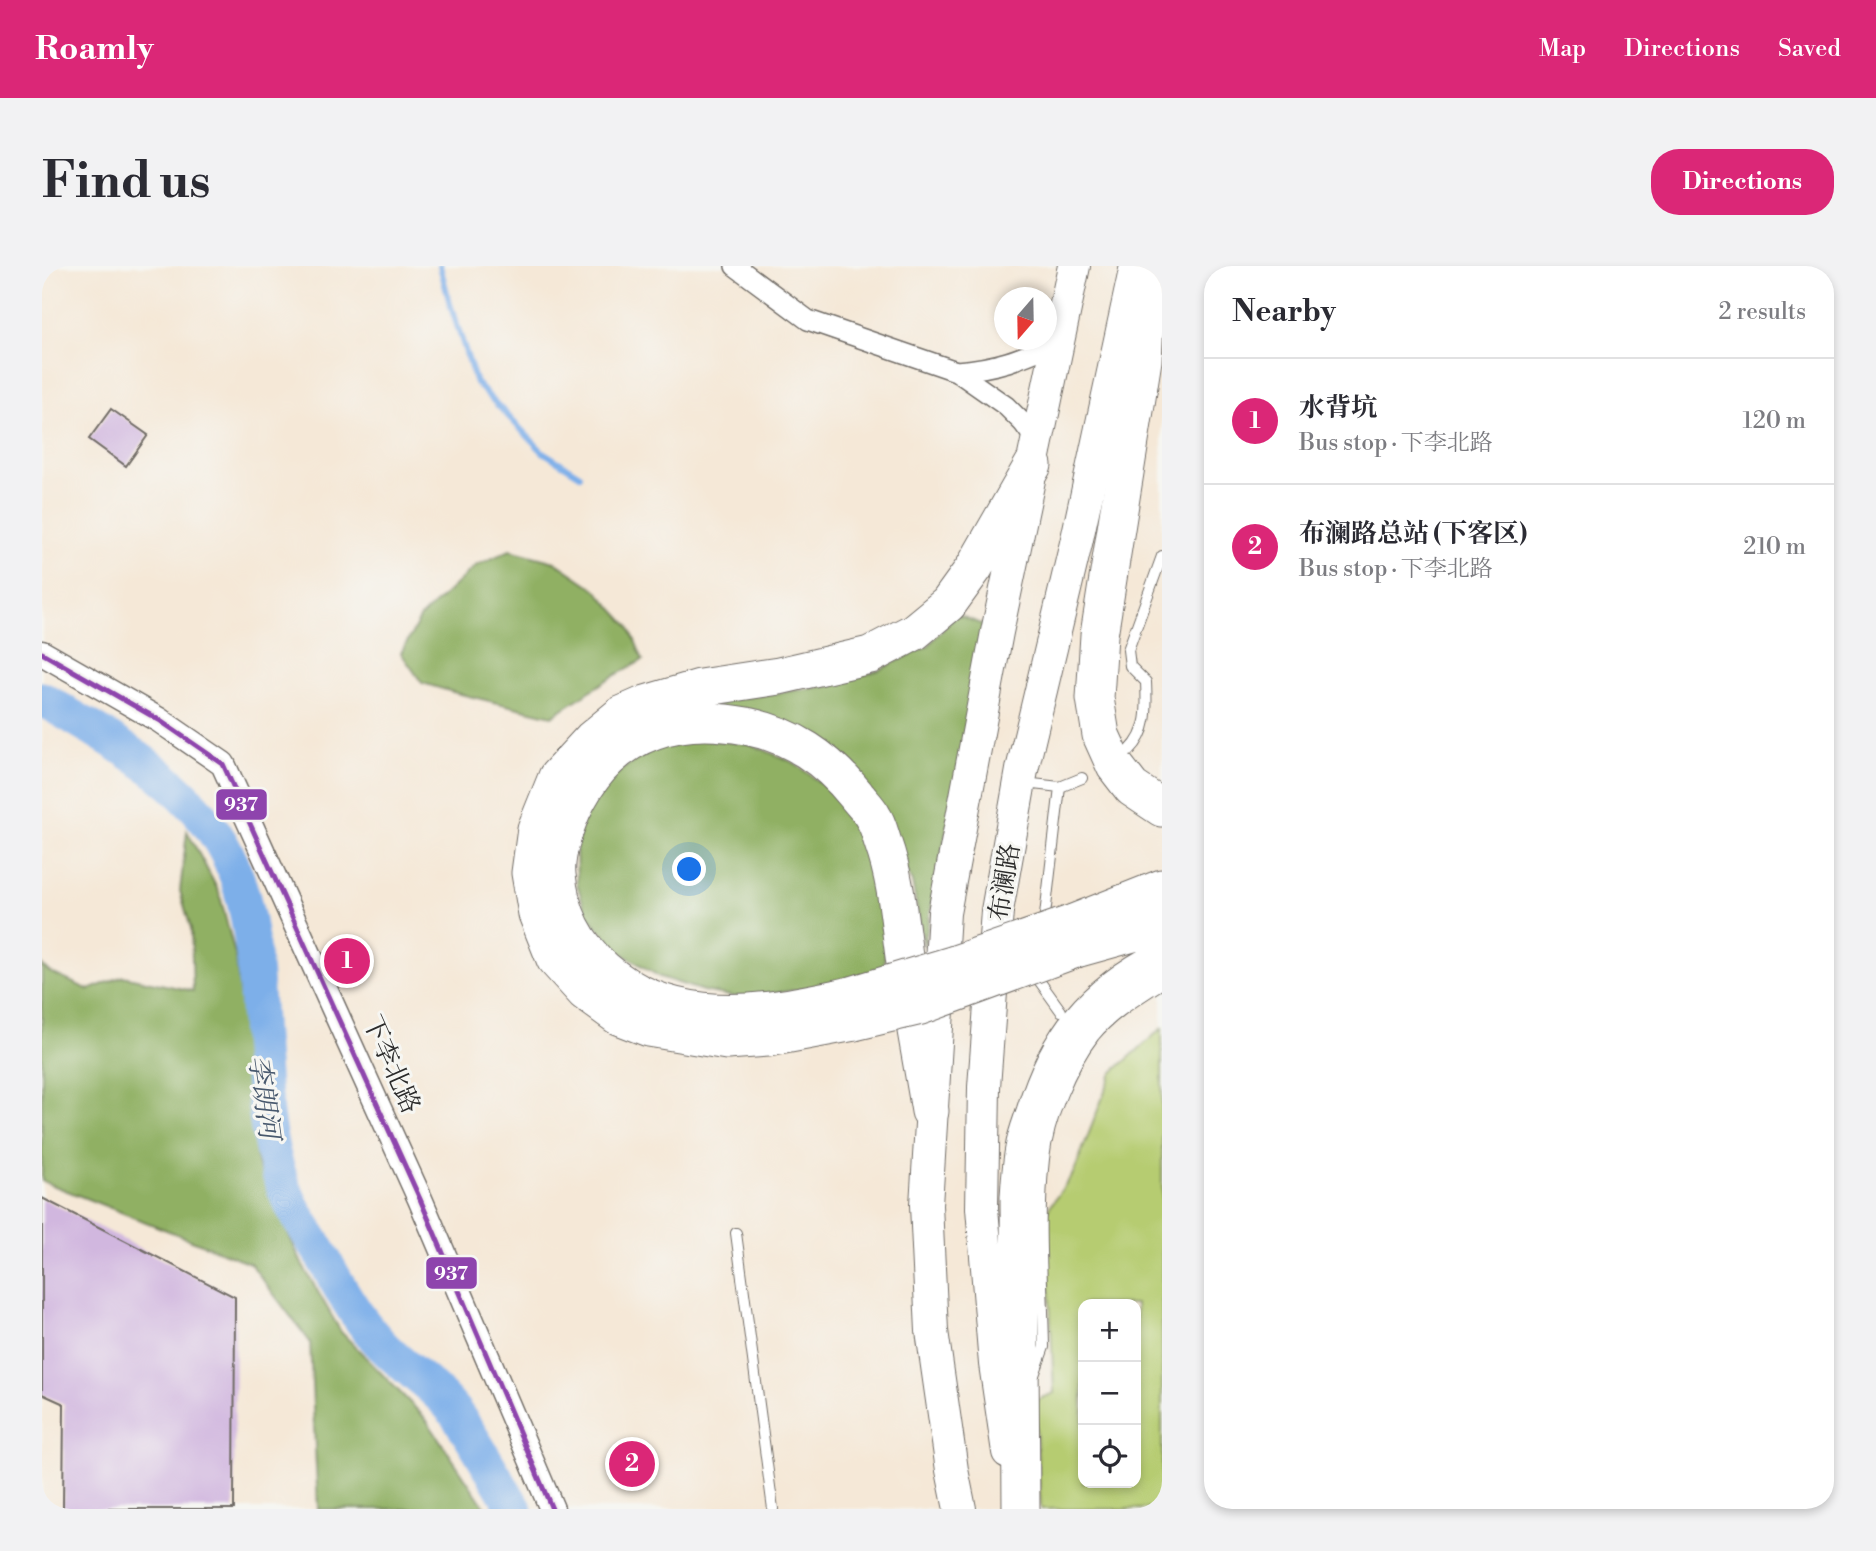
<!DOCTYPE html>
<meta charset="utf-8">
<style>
body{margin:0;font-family:"Libre Bodoni","Noto Serif SC",serif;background:#f2f2f3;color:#2b2b33}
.controls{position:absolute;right:21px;bottom:21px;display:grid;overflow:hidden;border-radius:14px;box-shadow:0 4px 10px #0003}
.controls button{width:63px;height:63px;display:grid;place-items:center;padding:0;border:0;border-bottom:2px solid #e1e1e2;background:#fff;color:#2b2b33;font:35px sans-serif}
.compass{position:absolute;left:952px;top:21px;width:63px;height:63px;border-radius:50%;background:#fff;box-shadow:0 4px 10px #0003;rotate:200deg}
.you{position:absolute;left:648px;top:604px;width:24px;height:24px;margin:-18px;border:5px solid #fff;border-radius:50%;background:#1a73e8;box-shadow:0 0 0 10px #1a73e833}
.badge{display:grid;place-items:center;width:46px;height:46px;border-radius:50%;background:#db2777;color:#fff;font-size:23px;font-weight:700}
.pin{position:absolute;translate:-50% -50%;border:4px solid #fff;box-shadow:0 2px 7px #0006}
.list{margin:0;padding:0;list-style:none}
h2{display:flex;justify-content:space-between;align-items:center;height:91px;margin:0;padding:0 28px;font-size:30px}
h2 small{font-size:23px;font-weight:400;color:#7c7c81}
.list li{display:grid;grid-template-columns:46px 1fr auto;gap:21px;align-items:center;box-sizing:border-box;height:126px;padding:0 28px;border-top:2px solid #e1e1e2}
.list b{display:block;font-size:26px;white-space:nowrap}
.list p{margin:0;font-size:23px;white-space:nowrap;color:#7c7c81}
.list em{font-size:23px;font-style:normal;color:#7c7c81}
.icon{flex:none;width:38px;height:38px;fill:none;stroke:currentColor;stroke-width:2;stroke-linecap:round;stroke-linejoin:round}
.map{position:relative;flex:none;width:1120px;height:1243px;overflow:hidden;border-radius:28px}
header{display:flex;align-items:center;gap:42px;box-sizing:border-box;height:98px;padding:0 35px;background:#db2777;color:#fff}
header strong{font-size:33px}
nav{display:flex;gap:38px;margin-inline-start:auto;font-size:24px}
.intro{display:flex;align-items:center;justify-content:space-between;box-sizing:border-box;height:168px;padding:0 42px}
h1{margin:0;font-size:49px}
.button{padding:18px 32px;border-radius:28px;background:#db2777;color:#fff;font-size:24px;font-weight:700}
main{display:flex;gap:42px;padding:0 42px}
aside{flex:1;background:#fff;border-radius:28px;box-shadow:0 4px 10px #0003}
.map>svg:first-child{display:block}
.green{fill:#b6cc71;stroke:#707c4e;stroke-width:2;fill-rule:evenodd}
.forest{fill:#90b063;stroke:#5e6e47;stroke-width:2}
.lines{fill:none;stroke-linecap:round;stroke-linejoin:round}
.stream{stroke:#7dafe9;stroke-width:6}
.river{stroke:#7dafe9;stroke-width:35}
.building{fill:#d1b7df}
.service-casing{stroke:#726d67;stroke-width:12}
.minor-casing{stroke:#726d67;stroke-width:22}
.tertiary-casing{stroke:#726d67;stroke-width:27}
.primary-casing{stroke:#726d67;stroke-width:34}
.motorway-casing{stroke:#726d67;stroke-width:39}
.service{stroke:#fff;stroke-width:10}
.minor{stroke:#fff;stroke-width:19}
.tertiary{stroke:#fff;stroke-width:24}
.primary{stroke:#fff;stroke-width:32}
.motorway{stroke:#fff;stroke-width:37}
.motorway-bridge-casing{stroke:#726d67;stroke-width:39;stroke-linecap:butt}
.motorway-bridge{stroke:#fff;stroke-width:37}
.bus-1-casing{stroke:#f6f6f2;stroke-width:10}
.bus-1{stroke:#8e44ad;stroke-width:5}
.labels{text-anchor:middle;stroke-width:6;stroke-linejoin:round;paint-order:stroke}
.street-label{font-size:26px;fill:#2b2b2b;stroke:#f6f6f2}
.water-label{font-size:28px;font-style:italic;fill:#48596e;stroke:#f6f6f2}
.line-badge{stroke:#f6f6f2;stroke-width:2.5}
.badge-label{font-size:19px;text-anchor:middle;font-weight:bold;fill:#fff}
</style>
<header>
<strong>Roamly</strong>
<nav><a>Map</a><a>Directions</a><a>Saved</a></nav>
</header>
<div class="intro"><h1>Find us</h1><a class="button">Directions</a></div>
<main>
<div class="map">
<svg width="1120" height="1243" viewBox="0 0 1120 1243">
<rect width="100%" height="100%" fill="#f6f6f2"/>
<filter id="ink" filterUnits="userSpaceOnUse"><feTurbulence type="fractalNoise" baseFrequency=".0143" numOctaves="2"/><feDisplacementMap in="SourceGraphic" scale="14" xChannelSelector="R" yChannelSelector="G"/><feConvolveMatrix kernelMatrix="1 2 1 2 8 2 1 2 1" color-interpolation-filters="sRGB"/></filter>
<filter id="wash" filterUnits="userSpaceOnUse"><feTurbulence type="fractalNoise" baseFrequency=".00686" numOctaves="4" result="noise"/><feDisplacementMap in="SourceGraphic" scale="28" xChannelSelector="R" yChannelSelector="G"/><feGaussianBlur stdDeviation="1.57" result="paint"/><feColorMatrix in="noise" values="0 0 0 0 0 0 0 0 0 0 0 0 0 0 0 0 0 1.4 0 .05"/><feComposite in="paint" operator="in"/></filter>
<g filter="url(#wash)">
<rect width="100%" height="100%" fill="#f5e8d7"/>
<path class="green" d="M1120,762V1243H999L992,1135L1012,1127L1004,946L1032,906L1070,807ZM1041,1038H1094V1217H1041Z"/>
<path class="forest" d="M468,284L513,296L553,323L587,360L601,394L568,412L510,450L414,427L380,417L359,387L379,351L433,300Z
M914,348L944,360L882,680L870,616L813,514L638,440L785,420L837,404L886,380Z
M654,473L708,478L753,497L791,527L828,585L846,635L842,702L802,717L699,732L661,725L618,711L576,685L545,649L535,618L534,581L545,538L579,504L617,479Z
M145,565L177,626L194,692L215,898L260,998L299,1066L383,1152L444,1243H276L268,1076L208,997L0,915V699L7,706L47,724L81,710L151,725L149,663L138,625Z"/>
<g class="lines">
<path class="stream" d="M398,0L408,38L434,117L501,186L538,209"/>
<path class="river" d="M0,433C70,474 159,521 191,601C214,658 213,723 218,784C222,837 225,889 249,938C258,955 269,972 279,988C296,1019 313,1050 337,1076C360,1102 394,1120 414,1148C436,1178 453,1212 473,1243"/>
</g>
<g id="blocks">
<path class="building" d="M69,143L106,169L84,200L47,173Z
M0,932L193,1031L192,1243H21L22,1138L0,1128Z"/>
</g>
</g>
<g filter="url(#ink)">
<use href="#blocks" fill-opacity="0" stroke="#726d67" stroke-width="2"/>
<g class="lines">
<defs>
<path id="service" d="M1088,484C1107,465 1105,441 1104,416L1088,400L1086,384L1120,290
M982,517L1018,521L1040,512
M1002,658L1018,521
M996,705V713L1019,745
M694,967L731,1243
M992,1109L1002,1081C1001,1020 995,954 1002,893C1006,854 1028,801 1052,770C1070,748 1096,733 1120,717"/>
<path id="minor" d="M693,0L766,54L914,105L964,140L981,157L996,177
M914,105C956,102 977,93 1014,77"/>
<path id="tertiary" d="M0,387L117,454L181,498L378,933L510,1243"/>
<path id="primary" d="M966,1186L953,1098L940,942L942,821L955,645L980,504L1035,273L1094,0
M918,1243L910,1204L890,1065L884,939L902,647L955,366L1032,0"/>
<path id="motorway" d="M1106,0L1101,94L1057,369L1053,432L1059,469L1073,500L1090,522L1120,542
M1029,658L1120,622
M1034,683L1120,659
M810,729C760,739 711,751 661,745C586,737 522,688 515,609C513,589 522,564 530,545C564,472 625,445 704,460C750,469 784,492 814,529C819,536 827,543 831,551C836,558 838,568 841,577C855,616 857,656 863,697C870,746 880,796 888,845
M812,756L726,772L685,775L607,762L576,750L543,726L513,693L495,648L488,607L494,563L515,511L550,473L579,449L604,438L658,422L737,410L828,389L872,366L906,338L932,302L991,199
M979,1243L977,931C978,915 979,898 982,883C984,870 989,858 993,846C1015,773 1051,728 1120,693"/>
</defs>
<use href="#service" class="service-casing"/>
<use href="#minor" class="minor-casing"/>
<use href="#tertiary" class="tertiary-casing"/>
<use href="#primary" class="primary-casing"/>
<use href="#motorway" class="motorway-casing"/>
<use href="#service" class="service"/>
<use href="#minor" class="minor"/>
<use href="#tertiary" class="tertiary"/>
<use href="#primary" class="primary"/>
<use href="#motorway" class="motorway"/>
<defs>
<path id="motorway-bridge" d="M810,729L910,699L1029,658
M812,756L879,740L1034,683"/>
</defs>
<use href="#motorway-bridge" class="motorway-bridge-casing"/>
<use href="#motorway-bridge" class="motorway-bridge"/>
<defs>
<path id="bus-1" d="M0,387L117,454L181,498L378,933L510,1243"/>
</defs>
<use href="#bus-1" class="bus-1-casing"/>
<use href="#bus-1" class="bus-1"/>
</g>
</g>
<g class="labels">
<g class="street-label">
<text transform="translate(962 616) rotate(-81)" y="9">布澜路</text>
<text transform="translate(350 798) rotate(66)" y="9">下李北路</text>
</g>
<g class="water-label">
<text transform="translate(223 831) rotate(82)" y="10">李朗河</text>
</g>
</g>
<g class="line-badge">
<rect x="173" y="522" width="53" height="33" rx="7" fill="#8e44ad"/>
<rect x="383" y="990" width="53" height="34" rx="7" fill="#8e44ad"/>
</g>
<g class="badge-label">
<text x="199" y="545">937</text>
<text x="409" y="1014">937</text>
</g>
</svg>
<div class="controls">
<button>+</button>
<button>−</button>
<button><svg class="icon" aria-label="locate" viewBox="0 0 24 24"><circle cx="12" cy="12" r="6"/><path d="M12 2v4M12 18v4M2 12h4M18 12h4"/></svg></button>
</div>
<svg class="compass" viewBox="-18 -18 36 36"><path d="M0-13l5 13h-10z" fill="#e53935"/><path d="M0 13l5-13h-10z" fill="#7c7c81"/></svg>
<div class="you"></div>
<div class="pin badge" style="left:305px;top:695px">1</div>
<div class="pin badge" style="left:590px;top:1198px">2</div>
</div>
<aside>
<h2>Nearby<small>2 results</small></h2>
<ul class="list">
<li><span class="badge">1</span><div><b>水背坑</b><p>Bus stop · 下李北路</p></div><em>120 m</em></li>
<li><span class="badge">2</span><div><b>布澜路总站 (下客区)</b><p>Bus stop · 下李北路</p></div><em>210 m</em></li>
</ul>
</aside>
</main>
